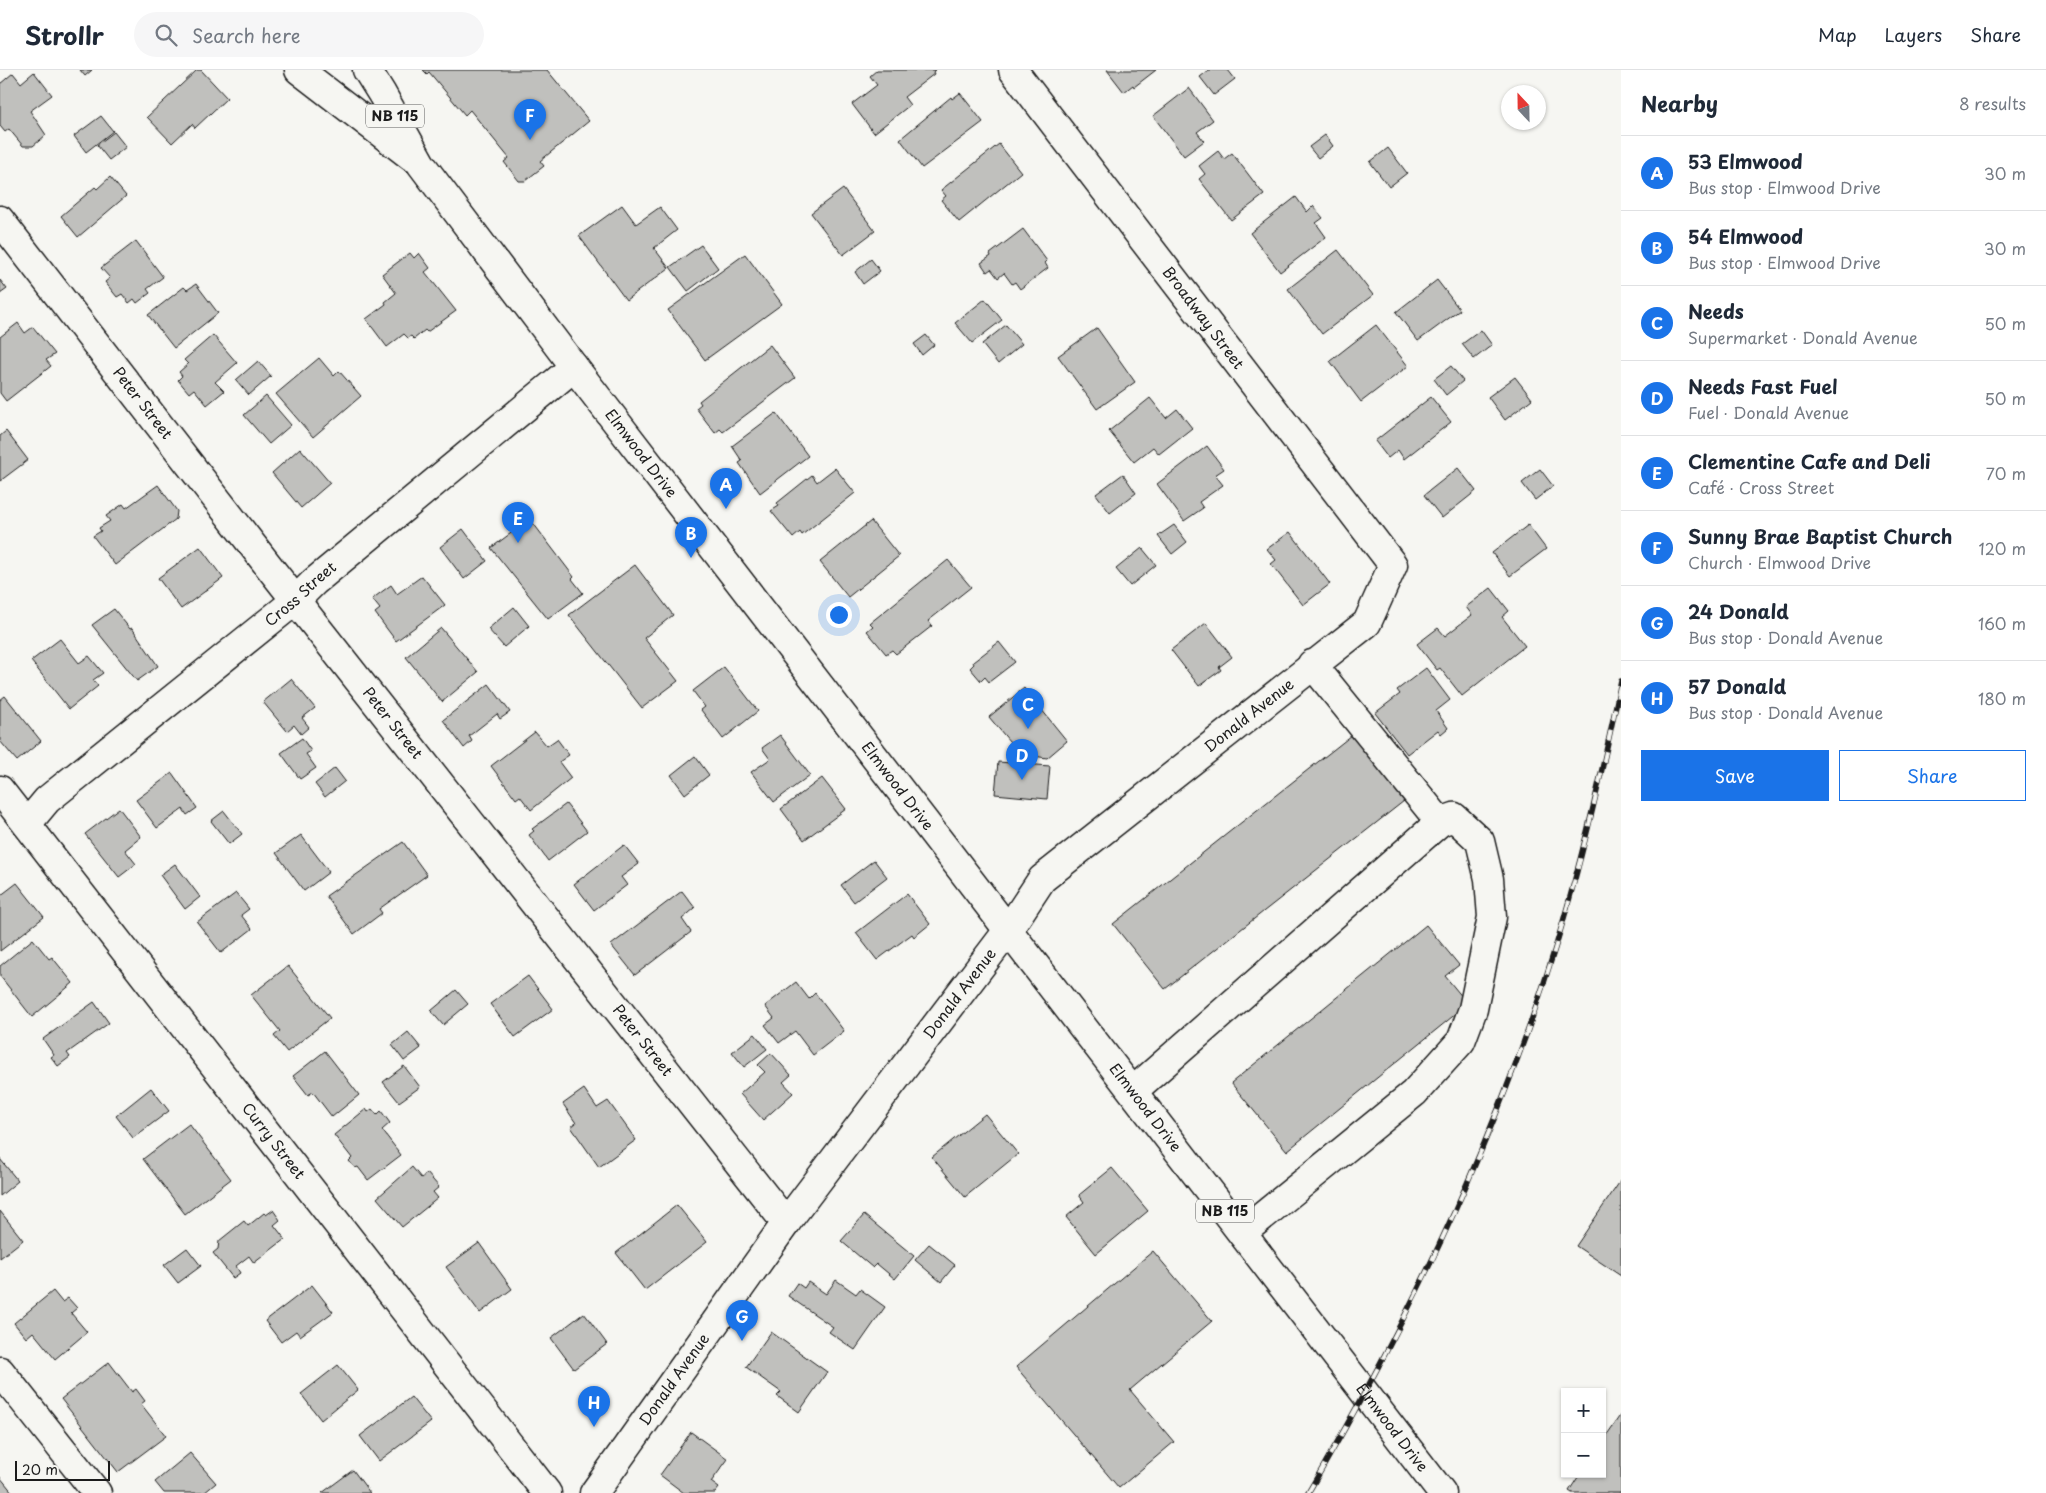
<!DOCTYPE html>
<meta charset="utf-8">
<style>
body{margin:0;font-family:"Playpen Sans",sans-serif;background:#f6f6f7;color:#1f2937}
.controls{position:absolute;right:15px;bottom:15px;display:grid;overflow:hidden;border-radius:0px;box-shadow:0 1px 4px #0004}
.controls button{width:45px;height:45px;display:grid;place-items:center;padding:0;border:0;border-bottom:1px solid #e0e1e3;background:#fff;color:#1f2937;font:25px sans-serif}
.compass{position:absolute;left:1501px;top:15px;width:45px;height:45px;border-radius:50%;background:#fff;box-shadow:0 1px 4px #0004;rotate:338deg}
.scale{position:absolute;left:15px;bottom:12px;width:95px;box-sizing:border-box;padding-left:5px;border:2px solid #1c1c1c;border-top:0;font-size:14px;line-height:18px;white-space:nowrap;color:#1c1c1c;-webkit-text-stroke:4px #f6f6f2;paint-order:stroke}
.you{position:absolute;left:838px;top:544px;width:18px;height:18px;margin:-12px;border:4px solid #fff;border-radius:50%;background:#1a73e8;box-shadow:0 0 0 8px #1a73e833}
.badge{display:grid;place-items:center;width:32px;height:32px;border-radius:50%;background:#1a73e8;color:#fff;font-size:16px;font-weight:700}
.pin{position:absolute;translate:-50% -41px;filter:drop-shadow(0 1px 2px #0008)}
.pin::after{content:'';position:absolute;top:26px;width:18px;height:15px;background:inherit;clip-path:polygon(0 0,100% 0,50% 100%)}
.list{margin:0;padding:0;list-style:none}
h2{display:flex;justify-content:space-between;align-items:center;height:65px;margin:0;padding:0 20px;font-size:21px}
h2 small{font-size:16px;font-weight:400;color:#747a83}
.list li{display:grid;grid-template-columns:32px 1fr auto;gap:15px;align-items:center;box-sizing:border-box;height:75px;padding:0 20px;border-top:1px solid #e0e1e3}
.list b{display:block;font-size:19px;white-space:nowrap}
.list p{margin:0;font-size:16px;white-space:nowrap;color:#747a83}
.list em{font-size:16px;font-style:normal;color:#747a83}
.actions{display:flex;gap:10px;padding:15px 20px}
.actions a{flex:1;padding:11px 0;border:1px solid #1a73e8;border-radius:0px;text-align:center;font-size:18px;color:#1a73e8}
.actions .main{background:#1a73e8;color:#fff}
.icon{flex:none;width:28px;height:28px;fill:none;stroke:currentColor;stroke-width:2;stroke-linecap:round;stroke-linejoin:round}
.map{position:relative;flex:none;width:1621px;height:1423px;overflow:hidden}
header{display:flex;align-items:center;gap:30px;box-sizing:border-box;height:70px;padding:0 25px;background:#fff;border-bottom:1px solid #e0e1e3}
header strong{font-size:24px}
nav{display:flex;gap:28px;margin-inline-start:auto;font-size:18px}
.search{width:350px;height:45px;background:#f6f6f7;display:flex;align-items:center;gap:12px;box-sizing:border-box;padding:0 18px;border-radius:28px;color:#747a83;font-size:19px}
main{display:flex}
aside{flex:1;background:#fff}
.map>svg:first-child{display:block}
.building{fill:#c0c0bd;stroke:#1c1c1c}
.lines{fill:none;stroke-linecap:round;stroke-linejoin:round}
.minor-casing{stroke:#1c1c1c;stroke-width:31}
.major-casing{stroke:#1c1c1c;stroke-width:31}
.minor{stroke:#f6f6f2;stroke-width:28}
.major{stroke:#f6f6f2;stroke-width:28}
.rail-casing{stroke:#1c1c1c;stroke-width:5.5}
.rail{stroke:#f6f6f2;stroke-width:4;stroke-dasharray:11;stroke-linecap:butt}
.labels{text-anchor:middle;stroke-width:5;stroke-linejoin:round;paint-order:stroke}
.shield{fill:#f6f6f2;stroke:#5d5d5c;stroke-width:1}
.shield-label{font-size:14px;font-weight:bold;fill:#1c1c1c}
.street-label{font-size:15px;fill:#1c1c1c;stroke:#f6f6f2}
</style>
<header>
<strong>Strollr</strong>
<div class="search"><svg class="icon" aria-label="search" viewBox="0 0 24 24"><circle cx="10" cy="10" r="6"/><path d="M15 15l6 6"/></svg>Search here</div>
<nav><a>Map</a><a>Layers</a><a>Share</a></nav>
</header>
<main>
<div class="map">
<svg width="1621" height="1423" viewBox="0 0 1621 1423">
<rect width="100%" height="100%" fill="#f6f6f2"/>
<filter id="ink" filterUnits="userSpaceOnUse"><feTurbulence type="fractalNoise" baseFrequency=".02" numOctaves="2"/><feDisplacementMap in="SourceGraphic" scale="10" xChannelSelector="R" yChannelSelector="G"/><feConvolveMatrix kernelMatrix="1 2 1 2 8 2 1 2 1" color-interpolation-filters="sRGB"/></filter>
<g filter="url(#ink)">
<path class="building" d="M80,0H92L85,6Z
M197,0H201L227,28L195,58L192,54L172,73L147,47Z
M423,0H547L589,51L540,91L544,96L525,111H519L504,92L509,88L470,40L465,45L429,2L427,4Z
M877,0H936L933,2L934,4L904,27L910,35L874,63L852,34L877,15L870,6Z
M1107,0H1156L1134,17L1133,15L1124,22Z
M1209,0H1228L1235,9L1214,25L1200,7Z
M34,2L52,25L30,41L46,65L33,76H23L9,59L5,62L0,56V14L13,3L21,13Z
M1189,18L1213,50L1197,62L1204,71L1184,86L1153,46Z
M960,23L983,52L922,98L900,69L951,27L952,29Z
M101,46L113,61L86,82L74,66Z
M114,62L126,77L109,90L97,75Z
M1325,65L1333,76L1318,88L1309,77Z
M999,74L1021,102L959,152L941,130L946,126L941,120Z
M1388,78L1407,103L1389,117L1370,92Z
M1218,81L1224,89L1232,83L1264,125L1231,150L1199,109L1205,104L1199,96Z
M110,107L126,126L78,167L61,146L95,117L97,119Z
M843,119L875,161L843,185L811,143Z
M1296,127L1307,142L1313,136L1323,148L1316,153L1326,167L1280,202L1250,163Z
M622,135L636,154L660,137L677,160L654,178L669,198L626,230L579,166Z
M1023,159L1047,191L1045,193L1048,198L1020,219L1015,212L1012,214L1004,203L998,208L991,199L987,202L981,193L991,186L990,184Z
M136,171L163,207L147,219L150,223L137,233L134,229L129,233L122,224L117,227L105,212L110,208L101,198Z
M701,175L718,198L688,221L670,197Z
M1338,180L1373,225L1322,264L1288,219Z
M410,183L414,188L419,183L430,198L425,202L456,241L427,262L425,260L414,269L411,266L408,268L404,264L387,277L366,249L386,234L385,232L396,223L382,204Z
M745,184L782,234L705,290L668,240Z
M871,189L880,201L863,214L855,202Z
M0,210L7,219L0,224Z
M1437,210L1460,240L1418,271L1396,242Z
M196,214L218,243L174,278L148,245L184,217L187,220Z
M985,229L1002,250L972,273L955,253Z
M18,253L25,263L33,257L55,284L46,290L51,296L6,331L0,323V267Z
M1006,255L1022,274L998,294L982,274Z
M1376,255L1408,296L1361,332L1330,291Z
M1097,258L1135,312L1097,339L1058,286Z
M1481,260L1492,275L1474,289L1462,274Z
M213,265L237,293L215,312L224,321L207,335L194,319L189,323L178,310L182,306L179,302L188,294L184,290Z
M926,265L934,275L922,285L914,274Z
M770,275L795,308L723,362L720,359L715,363L696,338L701,334L699,331Z
M319,288L334,306L339,301L361,326L313,367L276,324Z
M258,291L271,306L249,325L236,310Z
M1451,296L1463,311L1446,325L1434,309Z
M1515,307L1532,329L1505,350L1488,327Z
M266,326L291,355L269,374L244,345Z
M1431,327L1451,352L1404,389L1398,380L1388,388L1375,371Z
M1150,328L1166,348L1177,339L1192,358L1159,384L1153,377L1134,392L1109,361Z
M776,343L808,386L760,423L739,393L742,391L732,376Z
M6,361L28,390L0,411V366Z
M1207,376L1224,399L1215,405L1223,415L1199,432L1203,438L1184,451L1157,414Z
M300,378L330,413L301,438L272,403Z
M835,398L855,423L802,465L800,462L793,468L771,441L779,436L777,433L812,405L817,412Z
M1458,398L1476,421L1442,448L1424,425Z
M1540,399L1553,416L1535,430L1522,413Z
M1123,404L1136,423L1110,443L1096,424Z
M158,415L177,441L176,449L115,495L93,466L101,461L99,458L110,451L106,446L123,434L126,438Z
M530,449L574,507L572,509L583,523L548,549L491,478Z
M871,451L899,486L848,527L820,492Z
M1174,455L1187,472L1172,484L1158,466Z
M1528,455L1546,479L1510,506L1492,483Z
M463,459L487,491L464,509L440,477Z
M1290,462L1330,514L1303,535L1271,494L1276,490L1267,479Z
M200,477L223,508L181,539L158,508Z
M1142,478L1156,495L1130,516L1116,499Z
M948,490L971,517L928,551L932,556L896,584L892,580L886,584L867,561L873,556L870,553Z
M635,495L673,545L644,568L678,611L642,638L569,545Z
M422,506L445,535L396,571L375,543L380,539L372,529L391,515L397,524Z
M1491,518L1509,541L1502,547L1525,576L1462,626L1440,598L1437,600L1417,574L1438,558L1445,566L1472,545L1466,537Z
M514,537L529,556L504,577L488,559Z
M114,539L130,559L132,558L158,596L137,611L92,555Z
M1206,553L1232,587L1219,597L1221,600L1199,616L1171,580Z
M441,558L478,602L442,632L406,587Z
M60,569L79,593L89,586L103,603L93,610L98,616L69,639L31,591Z
M999,572L1015,592L989,612L985,607L981,611L970,598L974,594L973,592Z
M724,597L758,641L723,669L701,640L705,637L693,621Z
M1426,598L1450,630L1436,641L1448,658L1441,664L1438,660L1407,684L1375,643L1400,624L1397,620Z
M291,609L315,638L302,648L309,657L301,664L294,655L287,661L263,632Z
M489,614L510,642L500,649L497,644L469,666L472,671L464,678L443,650Z
M1024,618L1067,671L1047,688L1020,684L989,647Z
M5,626L41,671L17,691L0,671V630Z
M535,662L547,676L557,669L569,685L559,692L571,708L531,740L520,726L516,729L491,696Z
M780,665L810,705L774,732L751,702L770,689L762,678Z
M1352,665L1404,731L1165,919L1113,854Z
M302,668L311,681L306,684L316,698L300,709L281,683Z
M695,686L709,705L685,724L671,705Z
M998,692L1050,696L1047,729L995,724Z
M335,698L345,711L325,727L315,714Z
M172,703L197,738L187,745L183,739L157,758L136,730Z
M822,708L846,739L804,770L781,739Z
M566,734L587,761L548,791L529,765L534,761L532,759Z
M119,738L141,767L125,780L136,794L119,807L85,764Z
M224,741L242,764L229,774L211,751Z
M301,765L329,802L304,821L276,783Z
M403,772L427,805L379,839L382,843L354,864L326,826Z
M624,775L639,794L621,807L627,815L594,840L574,814Z
M874,790L887,807L854,832L841,815Z
M175,794L200,827L185,839L160,805Z
M17,813L44,847L0,881V826Z
M682,821L695,838L682,849L691,862L635,905L611,875Z
M236,823L249,839L241,845L252,859L221,883L197,852Z
M907,824L930,854L914,867L912,864L877,890L856,863Z
M1426,855L1459,895L1445,906L1468,934L1287,1081L1231,1013Z
M33,869L49,889L52,887L73,913L32,947L0,906V896Z
M288,896L330,948L287,982L274,966L280,961L251,925Z
M528,906L553,939L515,967L490,934Z
M796,912L809,929L815,923L844,961L813,985L795,961L779,973L765,955L774,948L765,936Z
M456,920L468,934L443,955L431,941Z
M94,932L109,953L67,983L70,987L58,996L51,987L54,985L43,969Z
M408,962L421,978L404,991L392,975Z
M755,964L767,979L744,997L732,982Z
M325,981L359,1025L332,1047L313,1022L308,1025L293,1006Z
M771,983L791,1005L783,1012L793,1023L763,1050L740,1024L765,1002L758,995Z
M404,996L420,1017L399,1032L383,1012Z
M151,1018L169,1041L133,1068L116,1046Z
M584,1019L597,1038L608,1031L636,1070L599,1097L571,1057L576,1053L563,1034Z
M366,1039L368,1042L372,1039L377,1045L381,1041L390,1053L382,1060L401,1085L368,1110L358,1097L355,1098L349,1091L352,1088L334,1065Z
M985,1044L1018,1084L965,1127L932,1087Z
M189,1054L231,1109L185,1144L143,1089Z
M0,1089L18,1111L0,1126Z
M412,1097L421,1108L427,1103L439,1117L433,1122L438,1128L402,1157L377,1128Z
M1112,1098L1148,1141L1096,1184L1066,1147L1084,1132L1079,1125Z
M1621,1110V1206L1576,1176Z
M677,1135L707,1172L645,1220L616,1183Z
M273,1140L280,1150L274,1155L285,1169L254,1193L249,1186L236,1196L240,1203L233,1208L213,1183L218,1179L219,1171L244,1151L248,1156L264,1143L266,1145Z
M0,1141L23,1170L0,1188Z
M864,1145L914,1186L895,1209L877,1194L873,1198L841,1171Z
M479,1173L512,1219L480,1243L446,1197Z
M929,1174L955,1195L941,1212L915,1190Z
M187,1178L201,1196L178,1213L164,1195Z
M1153,1181L1212,1251L1130,1320L1174,1372L1119,1418L1016,1297Z
M836,1210L856,1224L860,1219L885,1237L855,1280L829,1262L833,1257L788,1226L797,1213L804,1218L808,1212L826,1224Z
M312,1215L333,1242L300,1266L296,1261L281,1272L265,1251Z
M53,1221L62,1232L68,1228L77,1238L71,1243L87,1262L55,1289L33,1262L26,1268L14,1253Z
M584,1243L607,1274L574,1299L551,1268Z
M771,1262L827,1302L799,1342L777,1326L781,1322L746,1297Z
M109,1292L132,1322L136,1319L145,1331L141,1334L166,1366L118,1402L61,1329Z
M338,1295L358,1320L321,1350L301,1324Z
M411,1327L431,1352L379,1391L360,1366Z
M1621,1344V1423H1572L1569,1421L1580,1404H1602V1372Z
M691,1362L728,1389L711,1412L719,1418L715,1423H684L660,1405Z
M190,1383L216,1413L204,1423H164L155,1412Z
M353,1400L370,1423H322Z
M0,1407L13,1423H0Z"/>
<g class="lines">
<defs>
<g id="minor">
<path id="s1" d="M0,150L274,503L786,1153"/>
<path d="M1312,594L1440,752"/>
<path id="s2" d="M0,720L547,1423"/>
<path id="s3" d="M27,754L47,730L296,530L314,512L574,297"/>
<path d="M1133,1021L1440,752L1454,747L1480,771L1489,809L1492,847L1473,939L1461,971L1414,1023L1242,1163"/>
<path d="M0,1301L97,1423"/>
<path id="s4" d="M594,1423L786,1153L1009,859L1042,809L1367,553L1393,495L1013,0"/>
</g>
<g id="major">
<path d="M299,0L412,87"/>
<path id="s5" d="M367,0L382,24L421,94L574,297L1442,1423"/>
</g>
</defs>
<use href="#minor" class="minor-casing"/>
<use href="#major" class="major-casing"/>
<use href="#minor" class="minor"/>
<use href="#major" class="major"/>
<defs>
<path id="rail" d="M1308,1423C1410,1249 1498,1065 1557,872C1583,786 1603,699 1621,611"/>
</defs>
<use href="#rail" class="rail-casing"/>
<use href="#rail" class="rail"/>
</g>
</g>
<g class="labels">
<g class="shield">
<rect x="366" y="34.5" width="58" height="23" rx="4"/>
<rect x="1196" y="1129.5" width="58" height="23" rx="4"/>
</g>
<g class="shield-label">
<text x="395" y="51">NB 115</text>
<text x="1225" y="1146">NB 115</text>
</g>
<g class="street-label">
<text transform="translate(1203 248) rotate(53)" y="5">Broadway Street</text>
<text dy="5" stroke="none"><textPath href="#s1" startOffset="232">Peter Street</textPath></text>
<text dy="5" stroke="none"><textPath href="#s5" startOffset="472">Elmwood Drive</textPath></text>
<text dy="5" stroke="none"><textPath href="#s3" startOffset="358">Cross Street</textPath></text>
<text dy="5" stroke="none"><textPath href="#s4" startOffset="1024">Donald Avenue</textPath></text>
<text dy="5" stroke="none"><textPath href="#s1" startOffset="638">Peter Street</textPath></text>
<text dy="5" stroke="none"><textPath href="#s5" startOffset="892">Elmwood Drive</textPath></text>
<text dy="5" stroke="none"><textPath href="#s4" startOffset="619">Donald Avenue</textPath></text>
<text dy="5" stroke="none"><textPath href="#s1" startOffset="1042">Peter Street</textPath></text>
<text dy="5" stroke="none"><textPath href="#s5" startOffset="1298">Elmwood Drive</textPath></text>
<text dy="5" stroke="none"><textPath href="#s2" startOffset="445">Curry Street</textPath></text>
<text dy="5" stroke="none"><textPath href="#s4" startOffset="139">Donald Avenue</textPath></text>
<text dy="5" stroke="none"><textPath href="#s5" startOffset="1702">Elmwood Drive</textPath></text>
</g>
</g>
</svg>
<div class="controls">
<button>+</button>
<button>−</button>
</div>
<svg class="compass" viewBox="-18 -18 36 36"><path d="M0-13l5 13h-10z" fill="#e53935"/><path d="M0 13l5-13h-10z" fill="#747a83"/></svg>
<div class="scale">20 m</div>
<div class="you"></div>
<div class="pin badge" style="left:726px;top:439px">A</div>
<div class="pin badge" style="left:691px;top:488px">B</div>
<div class="pin badge" style="left:1028px;top:659px">C</div>
<div class="pin badge" style="left:1022px;top:710px">D</div>
<div class="pin badge" style="left:518px;top:473px">E</div>
<div class="pin badge" style="left:530px;top:70px">F</div>
<div class="pin badge" style="left:742px;top:1271px">G</div>
<div class="pin badge" style="left:594px;top:1357px">H</div>
</div>
<aside>
<h2>Nearby<small>8 results</small></h2>
<ul class="list">
<li><span class="badge">A</span><div><b>53 Elmwood</b><p>Bus stop · Elmwood Drive</p></div><em>30 m</em></li>
<li><span class="badge">B</span><div><b>54 Elmwood</b><p>Bus stop · Elmwood Drive</p></div><em>30 m</em></li>
<li><span class="badge">C</span><div><b>Needs</b><p>Supermarket · Donald Avenue</p></div><em>50 m</em></li>
<li><span class="badge">D</span><div><b>Needs Fast Fuel</b><p>Fuel · Donald Avenue</p></div><em>50 m</em></li>
<li><span class="badge">E</span><div><b>Clementine Cafe and Deli</b><p>Café · Cross Street</p></div><em>70 m</em></li>
<li><span class="badge">F</span><div><b>Sunny Brae Baptist Church</b><p>Church · Elmwood Drive</p></div><em>120 m</em></li>
<li><span class="badge">G</span><div><b>24 Donald</b><p>Bus stop · Donald Avenue</p></div><em>160 m</em></li>
<li><span class="badge">H</span><div><b>57 Donald</b><p>Bus stop · Donald Avenue</p></div><em>180 m</em></li>
</ul>
<div class="actions"><a class="main">Save</a><a>Share</a></div>
</aside>
</main>
